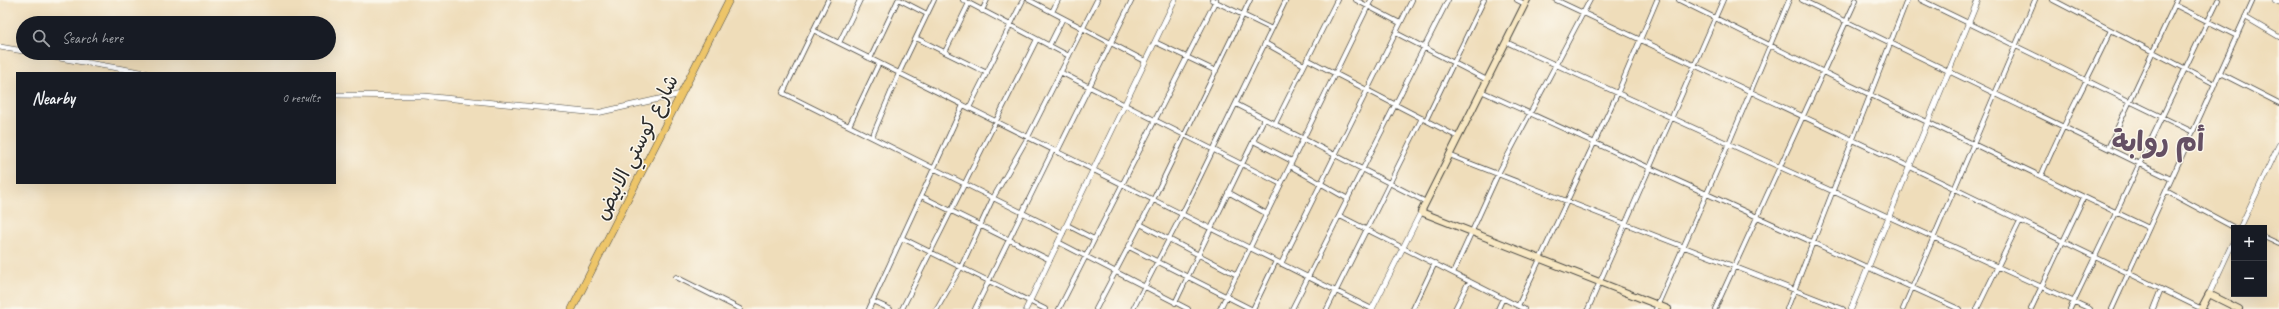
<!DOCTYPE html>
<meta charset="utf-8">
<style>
body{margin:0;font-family:Caveat,"Playpen Sans Arabic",sans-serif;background:#20242c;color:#f1f3f6}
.controls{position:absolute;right:12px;bottom:12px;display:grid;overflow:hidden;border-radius:0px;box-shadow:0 4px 16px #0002}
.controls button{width:36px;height:36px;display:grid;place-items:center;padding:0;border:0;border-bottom:1px solid #363941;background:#171b24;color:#f1f3f6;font:20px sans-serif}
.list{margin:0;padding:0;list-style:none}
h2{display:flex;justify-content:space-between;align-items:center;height:52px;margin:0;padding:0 16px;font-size:17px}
h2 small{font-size:13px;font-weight:400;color:#9ea1a6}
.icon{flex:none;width:22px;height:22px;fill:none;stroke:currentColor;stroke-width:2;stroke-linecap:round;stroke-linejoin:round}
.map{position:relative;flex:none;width:2279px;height:309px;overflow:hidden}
.search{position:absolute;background:#171b24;box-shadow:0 4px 16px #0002;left:16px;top:16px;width:320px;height:44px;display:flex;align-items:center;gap:10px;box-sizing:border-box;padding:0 14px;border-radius:22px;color:#9ea1a6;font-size:15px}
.panel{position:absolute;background:#171b24;box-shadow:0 4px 16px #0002;left:16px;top:72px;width:320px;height:112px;border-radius:0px}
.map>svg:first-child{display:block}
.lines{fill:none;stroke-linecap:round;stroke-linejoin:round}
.minor-casing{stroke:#484640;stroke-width:5.5}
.tertiary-casing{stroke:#484640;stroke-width:6}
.secondary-casing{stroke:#484640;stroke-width:8}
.trunk-casing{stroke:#484640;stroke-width:8}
.minor{stroke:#fff;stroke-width:4}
.tertiary{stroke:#fff;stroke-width:5}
.secondary{stroke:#f8e8c3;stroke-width:6}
.trunk{stroke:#edc569;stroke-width:7}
.labels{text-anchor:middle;stroke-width:3;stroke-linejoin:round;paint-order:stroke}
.street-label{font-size:20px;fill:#2b2b2b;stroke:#fbf7ec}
.town-label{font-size:28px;font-weight:bold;fill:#655064;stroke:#fbf7ec}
</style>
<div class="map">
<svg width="2279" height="309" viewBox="0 0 2279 309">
<rect width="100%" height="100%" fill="#fbf7ec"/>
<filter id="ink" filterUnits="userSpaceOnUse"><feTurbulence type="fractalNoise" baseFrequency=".025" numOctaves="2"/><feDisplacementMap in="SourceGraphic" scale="8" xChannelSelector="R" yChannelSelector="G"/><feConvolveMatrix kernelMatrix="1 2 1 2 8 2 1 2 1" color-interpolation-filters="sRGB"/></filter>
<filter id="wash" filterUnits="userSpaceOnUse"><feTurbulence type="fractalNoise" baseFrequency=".012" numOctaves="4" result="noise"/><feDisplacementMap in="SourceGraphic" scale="16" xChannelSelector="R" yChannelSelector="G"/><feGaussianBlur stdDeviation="0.9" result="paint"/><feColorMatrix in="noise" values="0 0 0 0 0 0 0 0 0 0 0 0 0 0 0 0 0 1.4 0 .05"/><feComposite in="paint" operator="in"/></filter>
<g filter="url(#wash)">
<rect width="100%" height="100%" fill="#efddba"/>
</g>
<g filter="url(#ink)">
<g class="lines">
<defs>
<path id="minor" d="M828,0L783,93L1063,233
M900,0L927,14
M963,0L1069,56
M1029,0L1145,61
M1212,0L1272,29
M1356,0L1400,23
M1517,0L1525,4
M1556,0L1908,166L2202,309
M1679,0L1852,86L2149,228
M1802,0L2171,179
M1921,0L2193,132
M2053,0L2215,84
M2175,5L2237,36
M982,11L987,0
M1052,12L1058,0
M2245,17L2279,37
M813,30L1372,309
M1396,33L1487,80
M916,38L987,73
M1155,42L1216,71
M1506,42L2090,309
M839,43L860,0
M1265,43L1304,65
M1049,46L1063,18
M945,52L969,3
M870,59L898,0
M1307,59L1458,137
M1060,72L1281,184
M2220,73L2279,103
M1481,91L1959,309
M1236,104L1426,202
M969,108L1023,0
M1426,120L1484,0
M1275,124L1337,0
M849,126L879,63
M872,137L899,73L934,0
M1253,141L1292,161
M2108,148L2177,0
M1057,152L1132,0
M1449,155L1843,309
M1290,166L1348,199
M2041,176C2062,126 2088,79 2111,30
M2166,191L2235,228
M1228,192L1267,214
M921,196L1050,260
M1340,216L1524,309
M1140,224L1237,275
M1067,225L1094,239
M2264,237L2279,244
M902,238L1045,309
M1058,242L1188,309
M1129,247L1251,309
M1281,264L1412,0
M1453,273L1498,174L1590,0
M676,277L740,309
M872,301L890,309
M1175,303L1264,119
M1518,306L1618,92L1657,0
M869,309L963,105
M902,309L1037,39
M937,309L961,267L993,198L1028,137L1097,0
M975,309L1053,150
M1059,309L1216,0
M1096,309L1153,200L1250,0
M1133,309L1182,214L1286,0
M1220,309L1371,0
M1253,309L1276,261
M1292,309L1448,0
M1327,309L1422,118
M1413,309L1435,263
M1455,309L1469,281
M1498,309L1503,298
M1588,309L1723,0
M1656,309L1729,143L1789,0
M1715,309L1856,0
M1787,309L1907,0
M1903,309L2035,0
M1977,309L2020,221
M2031,309L2084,197
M2070,309L2218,0
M2112,309L2253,0
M2153,309L2161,289"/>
<path id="tertiary" d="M2275,0L2279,2
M0,47L23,51
M31,53L146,73
M335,95L424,96L597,113L681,94
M2240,228L2279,145
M2209,294L2234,240
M1026,309L1175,0
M1372,309L1421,212
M1851,309L1978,0"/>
<path id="secondary" d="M1527,0L1421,212L1668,309
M2201,309L2209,294L2239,309"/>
<path id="trunk" d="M572,309L729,0"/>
</defs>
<use href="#minor" class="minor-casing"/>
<use href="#tertiary" class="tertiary-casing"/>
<use href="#secondary" class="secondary-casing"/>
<use href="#trunk" class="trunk-casing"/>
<use href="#minor" class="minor"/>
<use href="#tertiary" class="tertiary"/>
<use href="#secondary" class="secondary"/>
<use href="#trunk" class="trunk"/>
</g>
</g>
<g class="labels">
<g class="street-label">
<text transform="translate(636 147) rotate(-63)" y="7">شارع كوستي الابيض</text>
</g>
<g class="town-label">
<text x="2158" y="151">أم روابة</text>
</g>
</g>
</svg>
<div class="controls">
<button>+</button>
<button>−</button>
</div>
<div class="search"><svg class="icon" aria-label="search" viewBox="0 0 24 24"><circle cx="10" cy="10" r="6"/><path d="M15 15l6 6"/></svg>Search here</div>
<section class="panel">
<h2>Nearby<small>0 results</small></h2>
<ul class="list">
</ul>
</section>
</div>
